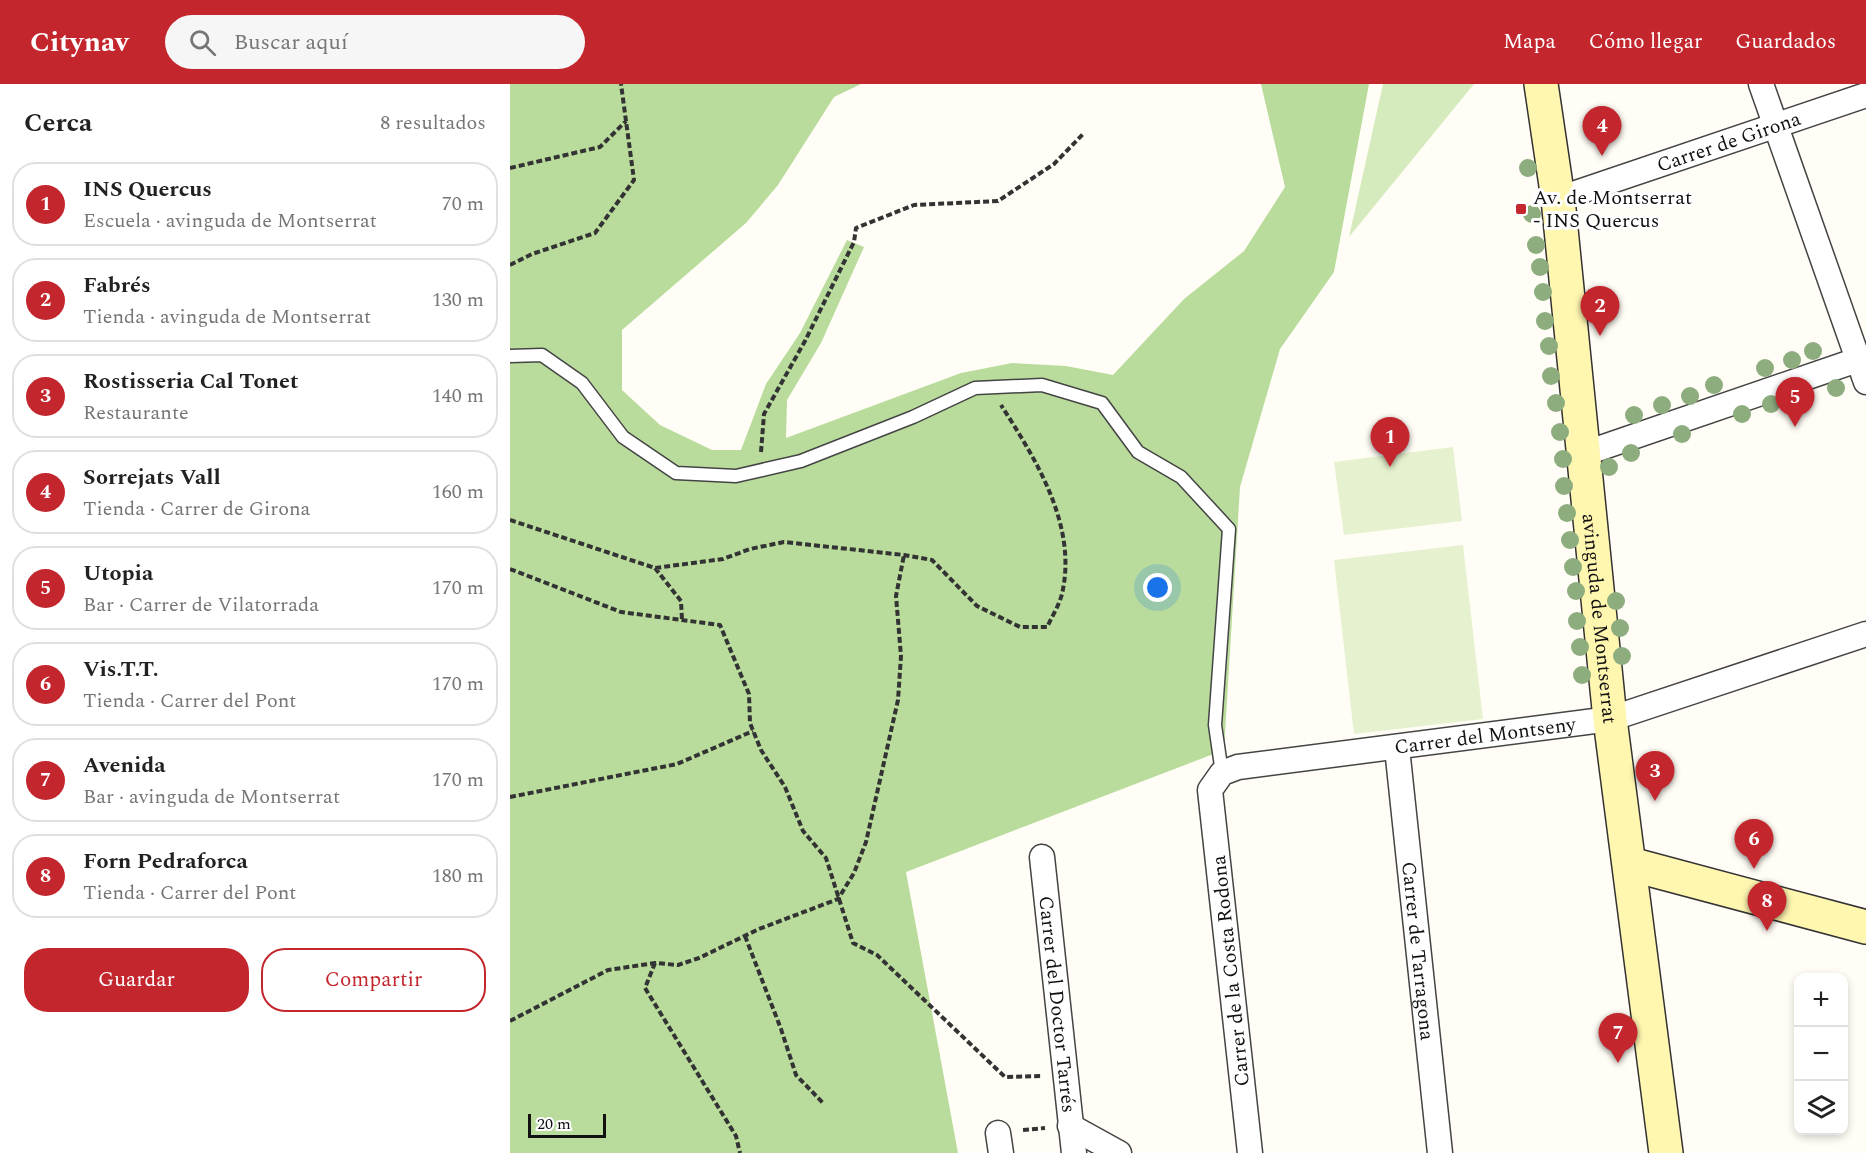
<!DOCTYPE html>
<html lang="es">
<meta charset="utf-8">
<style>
body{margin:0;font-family:Spectral,serif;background:#f6f6f6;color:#222}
.controls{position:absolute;right:18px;bottom:18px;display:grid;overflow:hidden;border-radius:12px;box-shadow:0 3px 9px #0003}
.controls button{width:54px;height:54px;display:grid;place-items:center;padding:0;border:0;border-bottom:2px solid #e0e0e0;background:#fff;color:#222;font:30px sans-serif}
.scale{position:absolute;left:18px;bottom:15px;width:78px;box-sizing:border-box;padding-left:6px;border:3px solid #111;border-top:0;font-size:16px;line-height:21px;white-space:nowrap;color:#111;-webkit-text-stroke:4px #fff;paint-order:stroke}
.you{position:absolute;left:648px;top:504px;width:21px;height:21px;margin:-15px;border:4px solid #fff;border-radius:50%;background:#1a73e8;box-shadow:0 0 0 9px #1a73e833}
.badge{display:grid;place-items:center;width:39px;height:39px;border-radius:50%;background:#c4262e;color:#fff;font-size:20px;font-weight:700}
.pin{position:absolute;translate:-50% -50px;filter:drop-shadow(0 2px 3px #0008)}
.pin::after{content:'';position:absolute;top:32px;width:21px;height:18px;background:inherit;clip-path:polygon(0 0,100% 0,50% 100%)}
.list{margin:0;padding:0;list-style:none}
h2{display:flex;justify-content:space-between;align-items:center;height:78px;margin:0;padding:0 24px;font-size:26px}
h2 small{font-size:20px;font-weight:400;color:#767676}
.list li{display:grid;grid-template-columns:39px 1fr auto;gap:18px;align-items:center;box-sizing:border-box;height:84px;margin:0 12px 12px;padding:0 12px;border:2px solid #e0e0e0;border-radius:24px}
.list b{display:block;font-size:22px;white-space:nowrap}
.list p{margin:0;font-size:20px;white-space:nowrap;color:#767676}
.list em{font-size:20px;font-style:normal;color:#767676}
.actions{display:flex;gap:12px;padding:18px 24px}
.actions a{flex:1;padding:14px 0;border:2px solid #c4262e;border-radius:24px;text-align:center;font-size:21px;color:#c4262e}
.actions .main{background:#c4262e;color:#fff}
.icon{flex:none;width:33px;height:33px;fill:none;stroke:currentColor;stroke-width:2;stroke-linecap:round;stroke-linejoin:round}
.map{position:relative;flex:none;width:1356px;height:1069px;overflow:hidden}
header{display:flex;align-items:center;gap:36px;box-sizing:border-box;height:84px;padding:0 30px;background:#c4262e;color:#fff}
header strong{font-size:28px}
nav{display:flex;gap:33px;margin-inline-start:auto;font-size:21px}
.search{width:420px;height:54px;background:#f6f6f6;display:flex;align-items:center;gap:15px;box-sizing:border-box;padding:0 21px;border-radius:33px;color:#767676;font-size:22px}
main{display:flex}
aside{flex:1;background:#fff}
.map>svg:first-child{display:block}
.green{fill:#d5ebbd}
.forest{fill:#b9dc9c}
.pitch{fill:#e6f2cf}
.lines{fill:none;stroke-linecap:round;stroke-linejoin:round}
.lane-casing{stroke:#444;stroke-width:15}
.street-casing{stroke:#444;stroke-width:27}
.secondary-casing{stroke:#333;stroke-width:36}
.path{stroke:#333;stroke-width:4;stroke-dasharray:6 3;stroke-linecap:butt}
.lane{stroke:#fff;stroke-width:12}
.street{stroke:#fff;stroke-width:24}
.secondary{stroke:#fff6b0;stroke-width:33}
.tree{fill:#8dad7f}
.poi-dot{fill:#c4262e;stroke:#fff;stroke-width:2}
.labels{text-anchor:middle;stroke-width:6;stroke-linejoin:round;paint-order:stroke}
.street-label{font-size:20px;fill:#111;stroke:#fff}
.poi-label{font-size:20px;fill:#111;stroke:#fff;text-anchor:start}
</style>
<header>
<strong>Citynav</strong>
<div class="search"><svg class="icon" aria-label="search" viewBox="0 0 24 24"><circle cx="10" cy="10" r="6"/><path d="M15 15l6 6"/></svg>Buscar aquí</div>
<nav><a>Mapa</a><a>Cómo llegar</a><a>Guardados</a></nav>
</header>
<main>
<aside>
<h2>Cerca<small>8 resultados</small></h2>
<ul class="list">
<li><span class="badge">1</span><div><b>INS Quercus</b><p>Escuela · avinguda de Montserrat</p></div><em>70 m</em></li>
<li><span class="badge">2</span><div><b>Fabrés</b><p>Tienda · avinguda de Montserrat</p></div><em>130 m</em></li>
<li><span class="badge">3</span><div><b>Rostisseria Cal Tonet</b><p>Restaurante</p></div><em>140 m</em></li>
<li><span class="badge">4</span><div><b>Sorrejats Vall</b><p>Tienda · Carrer de Girona</p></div><em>160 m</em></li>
<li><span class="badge">5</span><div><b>Utopia</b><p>Bar · Carrer de Vilatorrada</p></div><em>170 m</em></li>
<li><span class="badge">6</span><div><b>Vis.T.T.</b><p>Tienda · Carrer del Pont</p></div><em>170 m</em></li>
<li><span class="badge">7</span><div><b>Avenida</b><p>Bar · avinguda de Montserrat</p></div><em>170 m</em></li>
<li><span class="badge">8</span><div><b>Forn Pedraforca</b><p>Tienda · Carrer del Pont</p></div><em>180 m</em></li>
</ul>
<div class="actions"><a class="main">Guardar</a><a>Compartir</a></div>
</aside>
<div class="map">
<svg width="1356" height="1069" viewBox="0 0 1356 1069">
<rect width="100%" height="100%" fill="#fffdf5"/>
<path class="green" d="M873,0H964L839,153Z"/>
<path class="forest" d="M0,0H351L324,13L268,101L236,139L112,246V306L150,341L202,366H231L256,300L290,249L337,156L354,163L311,259L277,316L276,354L451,289L502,279L556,282L603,291L674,215L734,167L775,103L751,0H859L824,188L770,265L730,403L714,666L396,788L448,1069H0Z"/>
<path class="pitch" d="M943,363L952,437L834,451L824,378Z
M953,461L973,635L844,650L824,476Z"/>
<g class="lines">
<defs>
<path id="lane" d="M0,272L32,271L72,299L113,353L166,389L226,392L291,377L403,333L465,304L532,301L592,319L628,368L671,393L719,445L705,641L712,689"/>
<g id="street">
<path d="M1251,0L1356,298"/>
<path id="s1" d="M1048,115L1356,11"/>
<path d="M1073,370L1356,273"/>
<path id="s2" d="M887,664L930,1069"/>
<path id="s3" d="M532,773L564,1069"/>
<path d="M560,1042L609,1069"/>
<path d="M488,1049L491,1069"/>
<path id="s4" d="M740,1069L700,706L712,689L728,683L1100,635L1356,550"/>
</g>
<g id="secondary">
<path id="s5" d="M1031,0L1048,115L1100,635L1156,1069"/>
<path d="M1120,780L1356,843"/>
</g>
</defs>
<use href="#lane" class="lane-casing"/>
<use href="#street" class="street-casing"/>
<use href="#secondary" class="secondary-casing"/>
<path class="path" d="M0,84L90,63L116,37
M0,181L22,170L85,149L124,96L111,0
M251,368L254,330L295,257L344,158L346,144L404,121L488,117L544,80L574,49
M0,436L145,484L213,475L240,465L274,458L394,471L422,476L467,522L510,543H537C543,531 551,518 553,505C566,439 525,374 491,321
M145,484L171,517L172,536
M0,485L111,528L210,541L239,610L240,639L251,666L275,703L293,747L316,774L343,859L367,871L495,993L533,992
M0,713L167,680L243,647
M235,852L271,945L286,991L313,1019
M145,879L135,904L226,1052L230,1069
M0,937L98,886L145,879L168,881L189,874L249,845L328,815L344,789L356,758L388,616L391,572L386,512L394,471
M513,1046L535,1044"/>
<use href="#lane" class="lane"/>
<use href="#street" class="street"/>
<use href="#secondary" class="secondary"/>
</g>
<g class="tree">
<circle cx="1018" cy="84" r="9"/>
<circle cx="1022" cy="130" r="9"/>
<circle cx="1026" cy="161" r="9"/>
<circle cx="1030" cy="183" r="9"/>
<circle cx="1033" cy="208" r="9"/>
<circle cx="1035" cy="237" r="9"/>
<circle cx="1039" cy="262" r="9"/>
<circle cx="1303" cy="267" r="9"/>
<circle cx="1282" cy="276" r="9"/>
<circle cx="1255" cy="284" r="9"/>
<circle cx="1041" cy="292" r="9"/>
<circle cx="1204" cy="301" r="9"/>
<circle cx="1326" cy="304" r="9"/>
<circle cx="1289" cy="310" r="9"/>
<circle cx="1180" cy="312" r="9"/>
<circle cx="1046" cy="319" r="9"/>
<circle cx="1261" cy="320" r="9"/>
<circle cx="1152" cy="321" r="9"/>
<circle cx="1232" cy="330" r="9"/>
<circle cx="1124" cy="331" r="9"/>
<circle cx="1050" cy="348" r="9"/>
<circle cx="1172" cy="350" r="9"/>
<circle cx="1121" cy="369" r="9"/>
<circle cx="1053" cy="375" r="9"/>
<circle cx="1099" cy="383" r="9"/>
<circle cx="1054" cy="402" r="9"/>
<circle cx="1057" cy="429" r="9"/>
<circle cx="1060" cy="456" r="9"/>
<circle cx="1063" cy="483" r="9"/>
<circle cx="1066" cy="507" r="9"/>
<circle cx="1106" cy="517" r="9"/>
<circle cx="1067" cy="537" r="9"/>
<circle cx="1110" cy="544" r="9"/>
<circle cx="1070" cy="563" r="9"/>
<circle cx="1112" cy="572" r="9"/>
<circle cx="1072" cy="591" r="9"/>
</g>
<rect class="poi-dot" x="1005" y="119" width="12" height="12" rx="3"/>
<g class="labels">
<g class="street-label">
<text dy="7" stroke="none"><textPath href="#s1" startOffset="180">Carrer de Girona</textPath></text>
<text dy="7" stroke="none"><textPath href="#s5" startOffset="538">avinguda de Montserrat</textPath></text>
<text dy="7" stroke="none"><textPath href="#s4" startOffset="652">Carrer del Montseny</textPath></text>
<text dy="7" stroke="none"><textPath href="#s2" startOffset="204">Carrer de Tarragona</textPath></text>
<text transform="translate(720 887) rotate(-96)" y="7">Carrer de la Costa Rodona</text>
<text dy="7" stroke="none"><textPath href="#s3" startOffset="148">Carrer del Doctor Tarrés</textPath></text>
</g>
<g class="poi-label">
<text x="1023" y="120">Av. de Montserrat<tspan x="1023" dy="23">- INS Quercus</tspan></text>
</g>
</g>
</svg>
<div class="controls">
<button>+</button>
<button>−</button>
<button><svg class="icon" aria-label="layers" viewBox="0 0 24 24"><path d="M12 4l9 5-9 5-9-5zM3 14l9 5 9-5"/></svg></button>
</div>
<div class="scale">20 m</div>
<div class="you"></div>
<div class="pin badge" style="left:880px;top:383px">1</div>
<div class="pin badge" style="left:1090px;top:252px">2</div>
<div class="pin badge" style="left:1145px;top:717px">3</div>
<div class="pin badge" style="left:1092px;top:72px">4</div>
<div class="pin badge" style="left:1285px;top:343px">5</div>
<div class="pin badge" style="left:1244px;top:785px">6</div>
<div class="pin badge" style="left:1108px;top:979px">7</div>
<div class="pin badge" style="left:1257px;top:847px">8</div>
</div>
</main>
